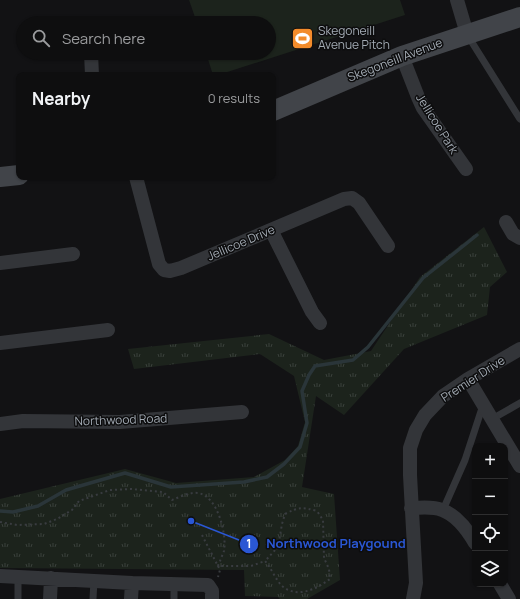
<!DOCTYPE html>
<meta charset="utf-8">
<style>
body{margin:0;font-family:Manrope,sans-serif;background:#1c1c1d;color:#f1f3f6}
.controls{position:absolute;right:12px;bottom:12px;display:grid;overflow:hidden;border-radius:8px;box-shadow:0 1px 3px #0004}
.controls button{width:36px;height:36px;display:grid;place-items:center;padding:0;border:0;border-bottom:1px solid #2e2e2f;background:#0e0e0f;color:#f1f3f6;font:20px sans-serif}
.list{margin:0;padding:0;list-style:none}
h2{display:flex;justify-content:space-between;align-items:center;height:52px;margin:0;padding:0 16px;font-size:17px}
h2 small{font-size:13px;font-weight:400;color:#9b9c9e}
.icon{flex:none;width:22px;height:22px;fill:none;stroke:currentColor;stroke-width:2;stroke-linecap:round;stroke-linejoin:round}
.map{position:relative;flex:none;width:520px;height:599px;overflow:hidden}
.search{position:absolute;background:#0e0e0f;box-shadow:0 1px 3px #0004;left:16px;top:16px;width:260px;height:44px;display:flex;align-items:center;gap:10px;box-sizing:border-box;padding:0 14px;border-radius:22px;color:#9b9c9e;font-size:15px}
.panel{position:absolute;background:#0e0e0f;box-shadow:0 1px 3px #0004;left:16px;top:72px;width:260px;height:108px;border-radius:8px}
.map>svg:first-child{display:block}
.park{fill:url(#park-tufts)}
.pitch{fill:#1c231c}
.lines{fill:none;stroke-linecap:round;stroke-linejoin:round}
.stream{stroke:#2a3539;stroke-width:3.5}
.path{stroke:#393c40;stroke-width:2;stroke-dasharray:2 3;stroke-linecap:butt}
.lane{stroke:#333539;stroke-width:7}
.street{stroke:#333539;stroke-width:14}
.secondary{stroke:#414449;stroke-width:20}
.labels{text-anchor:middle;stroke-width:3;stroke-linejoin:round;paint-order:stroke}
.poi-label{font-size:12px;fill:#a3abb4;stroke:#0d0d0e;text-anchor:start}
.street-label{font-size:12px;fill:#a3abb4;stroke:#0d0d0e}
.leader{fill:none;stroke:#2a57d4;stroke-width:1.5}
.callout-dot{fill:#2a57d4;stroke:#0d0d0e;stroke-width:1.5}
.mark-label{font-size:12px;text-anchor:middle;font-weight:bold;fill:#fff}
.callout-label{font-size:13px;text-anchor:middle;font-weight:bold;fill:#2a57d4;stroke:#0d0d0e;stroke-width:3;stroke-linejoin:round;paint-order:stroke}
</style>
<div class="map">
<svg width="520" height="599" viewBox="0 0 520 599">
<defs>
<pattern id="park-tufts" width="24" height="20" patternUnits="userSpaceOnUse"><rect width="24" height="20" fill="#1c231c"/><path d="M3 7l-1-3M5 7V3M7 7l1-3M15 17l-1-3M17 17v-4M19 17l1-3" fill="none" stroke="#3a403b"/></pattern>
</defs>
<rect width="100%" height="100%" fill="#121214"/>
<path class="park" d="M484,227L507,272L490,287L487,315L404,349L344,415L316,396L302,487L334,494L340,580L307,599H280L278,597L245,596L244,570L0,568V499L125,469L176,483L254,477L285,460L298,446L305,422L294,376L260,354L134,369L128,349L269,334L324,360L371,351L420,277Z"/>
<path class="pitch" d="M189,0H400L405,15L218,75H213L206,53H269V23H197Z"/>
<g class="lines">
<path class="stream" d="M0,511L13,512L38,506L66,490L125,473L171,487L244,482L267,477L284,464L300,447L307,423L302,391L309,375L315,366L353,360L368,347L423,278L477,235"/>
<path class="path" d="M0,522L17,525L44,524L57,519L72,510L79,501L110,490L131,489L163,492L172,500C180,497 189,492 198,493C218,496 227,535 224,551C222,556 220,561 218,566H251L265,561C271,568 275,578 281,585C296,599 315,590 330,579L329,569L324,558L323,520L317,511C303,507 298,507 285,514L282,524L278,547L265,561
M202,535L220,570L218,577"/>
<path class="lane" d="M468,36L520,119
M492,419L520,403
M443,510L465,460L483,405
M18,599V577
M93,599L94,580
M174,599V584"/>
<path class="street" d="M457,0L467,34
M91,53L92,75
M402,56L418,97L423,108L466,169
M136,177L159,264L164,270L170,271L181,268L344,199L352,198L359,203L388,246
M506,222L513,234L520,238
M271,230L312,312L320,323
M0,263L73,254
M0,343L108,330
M468,379L520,466
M0,424L23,421L120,422L242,412
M411,508C421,508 432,506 442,510C456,515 468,531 475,543
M0,576L132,583L208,585L212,591V599
M500,584L509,599
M50,599L51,578
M131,599L132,583
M413,599L416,583L410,475V448L416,430L425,415L443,396L468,379L520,349"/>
<path class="secondary" d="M273,111L402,56L520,17
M0,177L19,175"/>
</g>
<defs>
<symbol id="stadium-square" viewBox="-11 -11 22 22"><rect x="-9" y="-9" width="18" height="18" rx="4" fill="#f38c2b" stroke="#0d0d0e"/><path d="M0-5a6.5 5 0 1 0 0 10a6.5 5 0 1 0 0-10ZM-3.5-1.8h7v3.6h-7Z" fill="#fff"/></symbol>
</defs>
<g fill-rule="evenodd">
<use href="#stadium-square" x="290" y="26" width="25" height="25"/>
</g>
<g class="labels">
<g class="poi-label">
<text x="318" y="35">Skegoneill<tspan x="318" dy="14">Avenue Pitch</tspan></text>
</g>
<g class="street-label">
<text transform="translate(395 60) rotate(-21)" y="4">Skegoneill Avenue</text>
<text transform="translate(437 124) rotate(58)" y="4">Jellicoe Park</text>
<text transform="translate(241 243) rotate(-23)" y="4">Jellicoe Drive</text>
<text transform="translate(473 379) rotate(-33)" y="4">Premier Drive</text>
<text transform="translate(121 420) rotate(-2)" y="4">Northwood Road</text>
</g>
</g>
<path class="leader" d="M191 521L249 544"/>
<g class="callout-dot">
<circle cx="191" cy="521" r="4"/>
<circle cx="249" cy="544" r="10"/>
</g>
<g class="mark-label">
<text x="249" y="548">1</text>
</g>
<g class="callout-label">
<text x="336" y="548">Northwood Playgound</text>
</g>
</svg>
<div class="controls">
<button>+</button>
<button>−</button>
<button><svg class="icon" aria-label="locate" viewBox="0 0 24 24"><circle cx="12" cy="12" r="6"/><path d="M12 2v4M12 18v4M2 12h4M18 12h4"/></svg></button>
<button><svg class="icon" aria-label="layers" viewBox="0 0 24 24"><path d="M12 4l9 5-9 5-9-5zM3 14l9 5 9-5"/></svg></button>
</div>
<div class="search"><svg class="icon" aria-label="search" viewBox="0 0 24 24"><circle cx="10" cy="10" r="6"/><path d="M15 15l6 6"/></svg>Search here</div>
<section class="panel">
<h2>Nearby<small>0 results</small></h2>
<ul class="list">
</ul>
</section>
</div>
